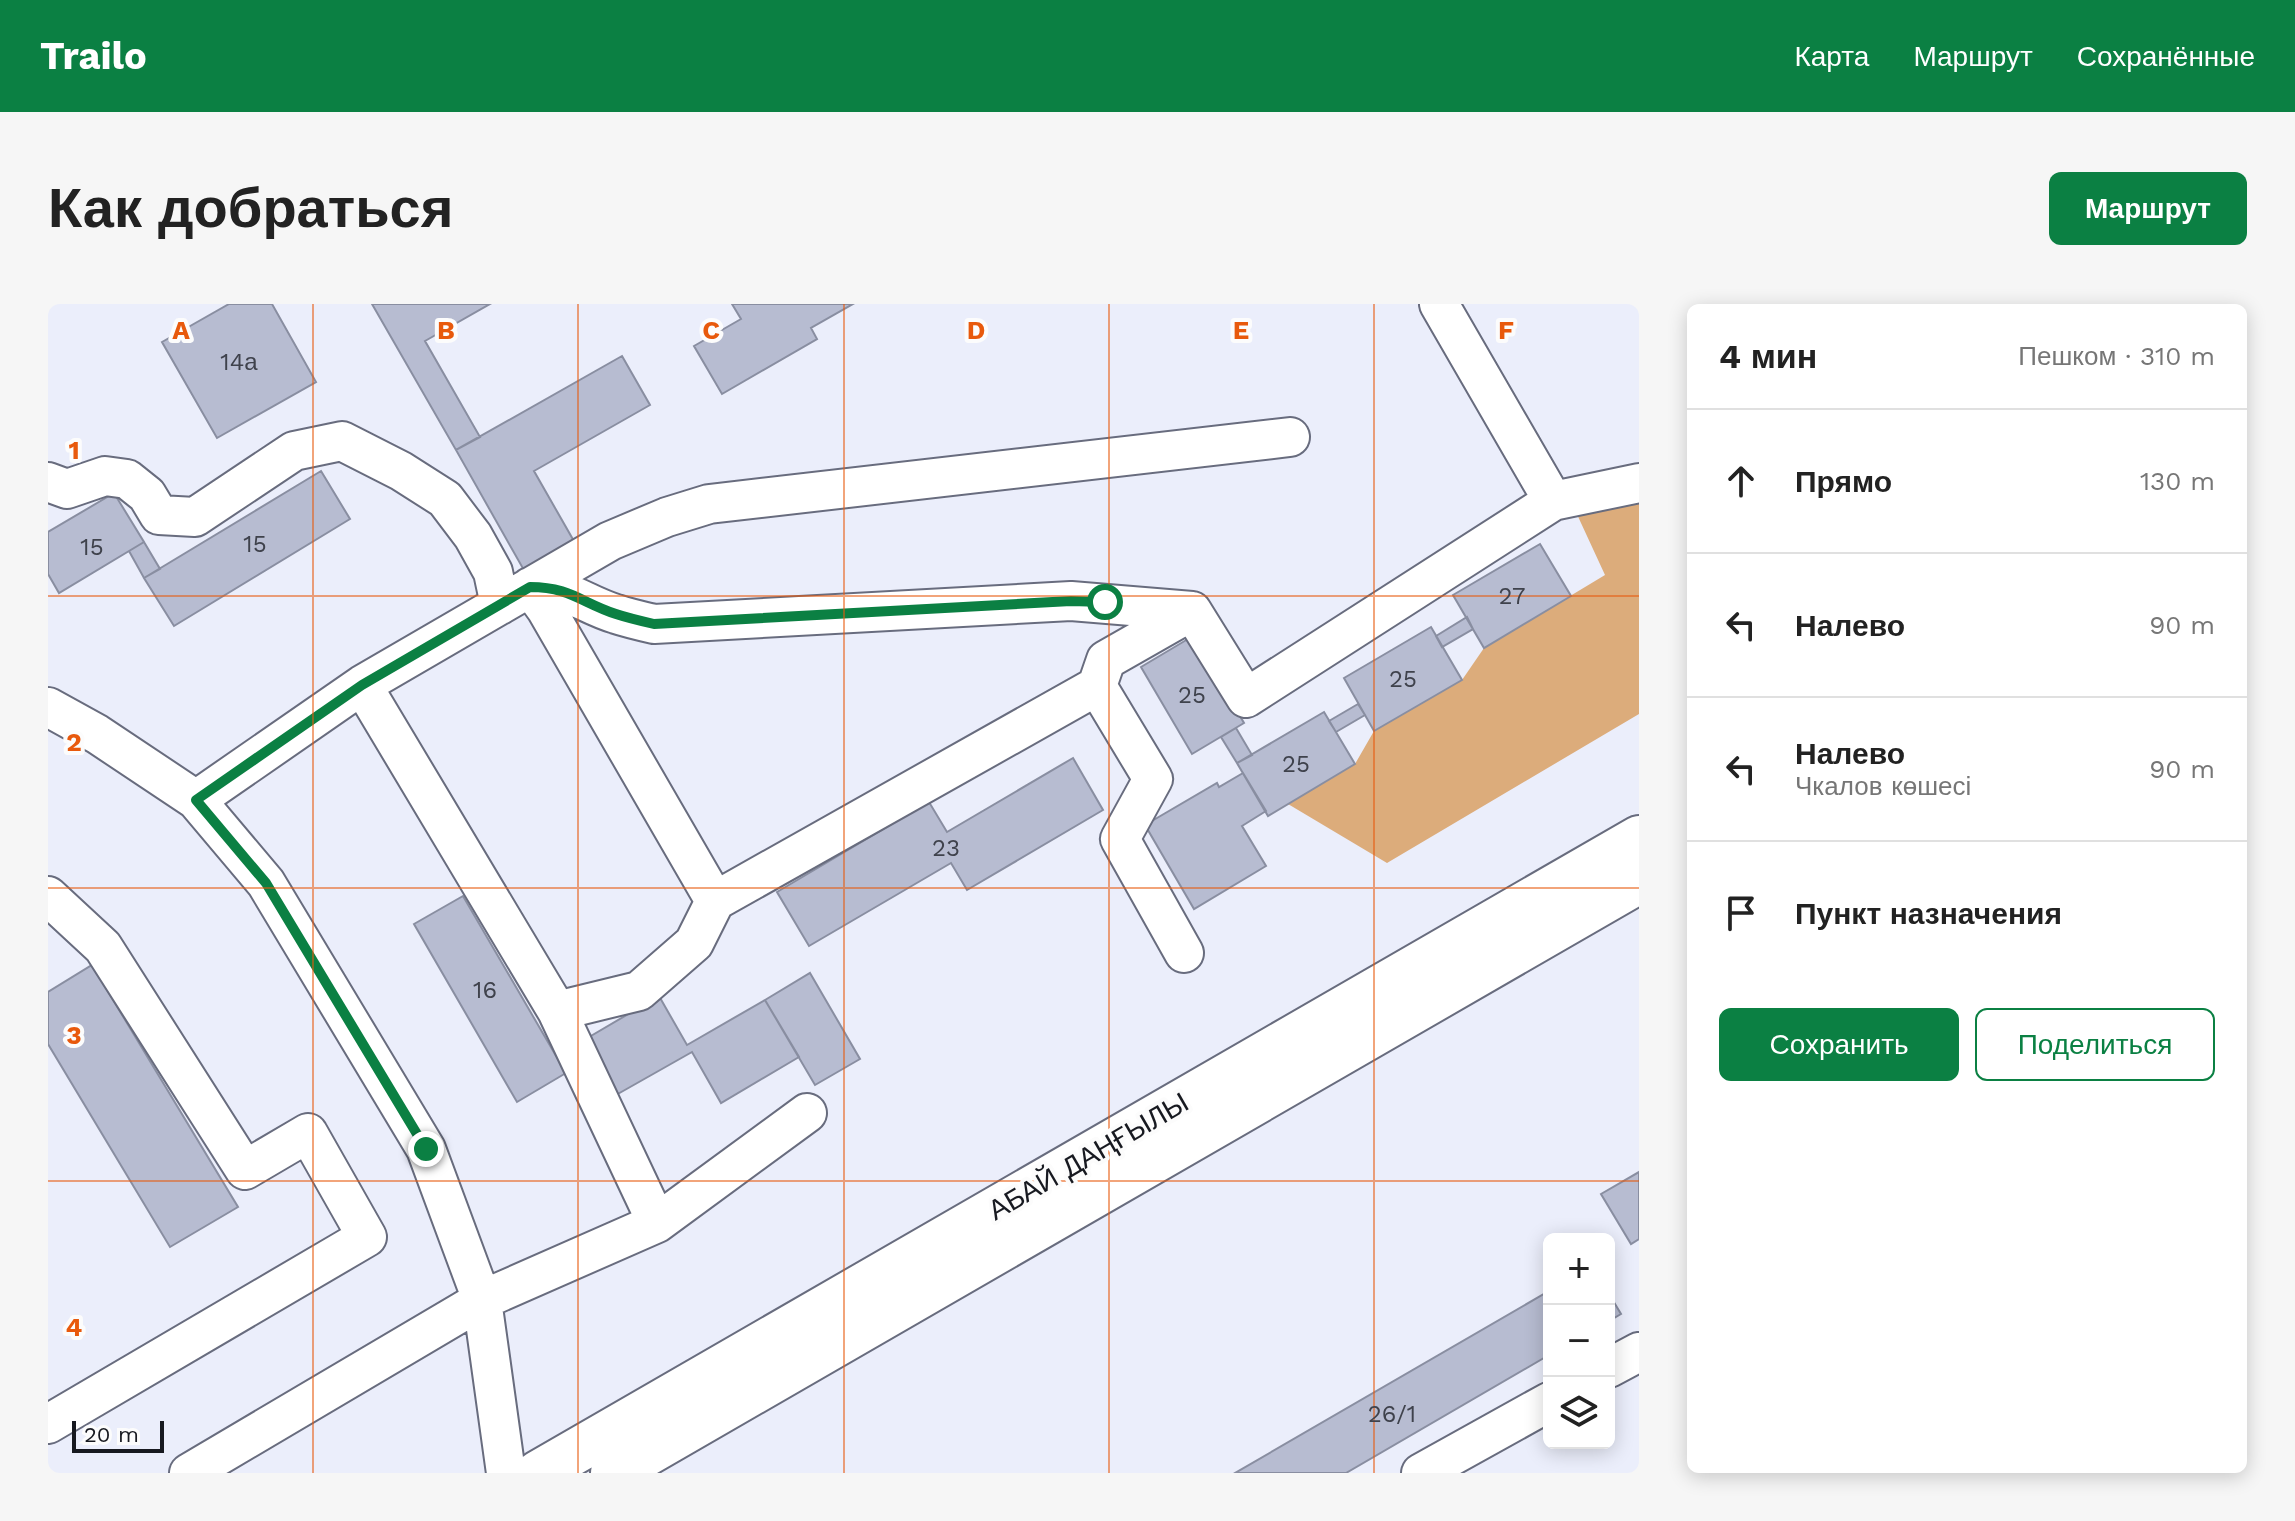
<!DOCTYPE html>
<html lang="ru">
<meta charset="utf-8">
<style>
body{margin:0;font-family:"Work Sans",sans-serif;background:#f6f6f6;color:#222}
.controls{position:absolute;right:24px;bottom:24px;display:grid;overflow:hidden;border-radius:12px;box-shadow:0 4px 20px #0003}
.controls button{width:72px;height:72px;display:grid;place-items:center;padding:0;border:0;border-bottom:2px solid #e0e0e0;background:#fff;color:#222;font:40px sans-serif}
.scale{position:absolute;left:24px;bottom:20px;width:92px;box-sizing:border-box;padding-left:8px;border:4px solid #171920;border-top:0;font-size:22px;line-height:28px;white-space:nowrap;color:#171920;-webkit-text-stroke:6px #fcfcfc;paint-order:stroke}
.stop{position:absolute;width:24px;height:24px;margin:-18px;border:6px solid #0b8043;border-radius:50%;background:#fff}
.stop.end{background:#0b8043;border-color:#fff;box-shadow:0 2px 8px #0008}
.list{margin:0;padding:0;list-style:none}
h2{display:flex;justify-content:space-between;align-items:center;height:104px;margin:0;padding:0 32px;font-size:34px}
h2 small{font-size:26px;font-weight:400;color:#767676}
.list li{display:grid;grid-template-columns:52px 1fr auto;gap:24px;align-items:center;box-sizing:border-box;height:144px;padding:0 32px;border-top:2px solid #e0e0e0}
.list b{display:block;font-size:30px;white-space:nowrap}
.list p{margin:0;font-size:26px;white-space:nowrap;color:#767676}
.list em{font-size:26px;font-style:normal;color:#767676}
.actions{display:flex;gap:16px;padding:24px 32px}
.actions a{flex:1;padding:18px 0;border:2px solid #0b8043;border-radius:12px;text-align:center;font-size:28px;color:#0b8043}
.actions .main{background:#0b8043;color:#fff}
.icon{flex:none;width:44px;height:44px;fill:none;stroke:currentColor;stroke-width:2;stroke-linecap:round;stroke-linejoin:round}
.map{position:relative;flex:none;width:1591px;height:1169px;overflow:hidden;border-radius:12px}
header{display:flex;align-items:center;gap:48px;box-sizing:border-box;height:112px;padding:0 40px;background:#0b8043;color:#fff}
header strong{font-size:38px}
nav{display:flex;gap:44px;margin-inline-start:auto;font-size:28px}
.intro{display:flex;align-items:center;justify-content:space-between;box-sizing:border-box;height:192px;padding:0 48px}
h1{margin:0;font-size:56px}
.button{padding:20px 36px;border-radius:12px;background:#0b8043;color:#fff;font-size:28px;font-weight:700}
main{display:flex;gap:48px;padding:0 48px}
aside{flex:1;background:#fff;border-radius:12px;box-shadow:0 4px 20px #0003}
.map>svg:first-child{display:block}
.forest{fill:#dcac7b}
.building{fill:#b7bcd1;stroke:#898ea1;stroke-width:2}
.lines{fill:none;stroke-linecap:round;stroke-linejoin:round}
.minor-casing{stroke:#686c7e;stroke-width:42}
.major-casing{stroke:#686c7e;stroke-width:48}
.minor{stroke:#fff;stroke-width:38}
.major{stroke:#fff;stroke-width:44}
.route{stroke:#0b8043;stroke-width:10}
.grid{fill:none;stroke:#e8590c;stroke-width:2;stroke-opacity:0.55}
.labels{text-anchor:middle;stroke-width:8;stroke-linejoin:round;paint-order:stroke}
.number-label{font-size:24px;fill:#3f424c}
.street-label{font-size:28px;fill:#171920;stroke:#fcfcfc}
.grid-label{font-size:26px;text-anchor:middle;font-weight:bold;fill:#e8590c;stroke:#fcfcfc;stroke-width:8;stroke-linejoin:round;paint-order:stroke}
</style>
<header>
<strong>Trailo</strong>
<nav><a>Карта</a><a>Маршрут</a><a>Сохранённые</a></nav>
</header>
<div class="intro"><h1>Как добраться</h1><a class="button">Маршрут</a></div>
<main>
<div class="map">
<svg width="1591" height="1169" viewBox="0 0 1591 1169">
<rect width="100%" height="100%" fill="#ebeefb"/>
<path class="forest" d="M1591,172V410L1339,559L1240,500L1307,460L1326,427L1414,376L1436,344L1557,271L1527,206Z"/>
<path class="building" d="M181,0H224L268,78L169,134L114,38Z
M324,0H442L377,37L432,133L408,146Z
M684,0H805L763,24L769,35L674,90L646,42L693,15Z
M574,52L602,101L486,167L527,239L477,268L408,146Z
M273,167L302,215L126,322L96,274Z
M66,189L96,238L11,289L0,270V228Z
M96,238L112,265L96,274L81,247Z
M1492,240L1523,292L1436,344L1405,291Z
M1419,313L1425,325L1394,343L1388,332Z
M1383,323L1414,376L1326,427L1296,374Z
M1145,332L1196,419L1144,450L1093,363Z
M1310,400L1317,411L1288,428L1281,417Z
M1276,408L1307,460L1220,512L1189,459Z
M1188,424L1204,451L1189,459L1173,433Z
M1025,454L1055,506L919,586L903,559L761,642L729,588L881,498L899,528Z
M1195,469L1218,507L1194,522L1218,562L1146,605L1097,521L1169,479L1171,483Z
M415,592L518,769L469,798L366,620Z
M44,661L190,903L122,943L0,740V688Z
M762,669L812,755L767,781L717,696Z
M611,692L639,741L717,696L751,753L673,799L644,748L568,791L536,736Z
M1591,868V935L1583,940L1553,890Z
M1501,987V1051L1298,1169H1187Z
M1561,990L1573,1010L1561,1017Z"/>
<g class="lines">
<defs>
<path id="minor" d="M1391,0L1505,197
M0,178L19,185L57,172L79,175L99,191L111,211L147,213L246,147L294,137L353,167L397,195L425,232L445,268L452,301
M314,381L509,707L609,919
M1049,382L1105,475L1072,535L1136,649
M0,403L49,430L148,496L218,579L378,845L434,996L458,1169
M148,496L314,381L562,237L619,213L661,200L1242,133
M0,592L55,643L197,866L260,829L319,933L0,1120
M667,597L498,305L482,283C521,283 535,300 568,310C580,314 593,317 606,320L1023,297L1144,307
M509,707L591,687L646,639L667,597L1049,382L1058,356L1144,307L1198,394L1505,197L1591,179
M1561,1064L1591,1048
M141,1169L434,996L609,919L759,809
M1373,1169L1501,1098"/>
<path id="major" d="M490,1169L1591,534
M565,1169L1591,577"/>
</defs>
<use href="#minor" class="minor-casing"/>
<use href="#major" class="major-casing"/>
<use href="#minor" class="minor"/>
<use href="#major" class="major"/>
</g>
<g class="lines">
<path class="route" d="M378,845L218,579L148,496L314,381L482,283C522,283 534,299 568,310C580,314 593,317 606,320L1023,297L1057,298"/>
</g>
<path class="grid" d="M265,0V1169M530,0V1169M796,0V1169M1061,0V1169M1326,0V1169M0,292H1591M0,584H1591M0,877H1591"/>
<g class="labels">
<g class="number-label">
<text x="191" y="66">14а</text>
<text x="207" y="248">15</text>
<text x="44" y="251">15</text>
<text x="1464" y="300">27</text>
<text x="1355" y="383">25</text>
<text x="1144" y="399">25</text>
<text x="1248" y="468">25</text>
<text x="898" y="552">23</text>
<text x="437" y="694">16</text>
<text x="1344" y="1118">26/1</text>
</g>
<g class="street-label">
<text transform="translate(1040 852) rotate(-30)" y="10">АБАЙ ДАҢҒЫЛЫ</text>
</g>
</g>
<g class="grid-label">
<text x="133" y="35">A</text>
<text x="398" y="35">B</text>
<text x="663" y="35">C</text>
<text x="928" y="35">D</text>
<text x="1193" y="35">E</text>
<text x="1458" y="35">F</text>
<text x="26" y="155">1</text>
<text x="26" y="447">2</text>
<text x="26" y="740">3</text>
<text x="26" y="1032">4</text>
</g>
</svg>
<div class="controls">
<button>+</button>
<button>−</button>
<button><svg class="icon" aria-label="layers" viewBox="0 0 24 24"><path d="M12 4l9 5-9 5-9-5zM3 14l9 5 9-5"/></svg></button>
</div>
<div class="scale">20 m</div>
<div class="stop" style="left:1057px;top:298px"></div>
<div class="stop end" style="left:378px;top:845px"></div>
</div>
<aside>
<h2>4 мин<small>Пешком · 310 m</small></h2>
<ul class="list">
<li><svg class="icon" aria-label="ahead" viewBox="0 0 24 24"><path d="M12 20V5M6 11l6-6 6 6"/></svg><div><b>Прямо</b></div><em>130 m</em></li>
<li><svg class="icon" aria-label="left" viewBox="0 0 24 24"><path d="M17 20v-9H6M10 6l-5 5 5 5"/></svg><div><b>Налево</b></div><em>90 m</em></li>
<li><svg class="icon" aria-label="left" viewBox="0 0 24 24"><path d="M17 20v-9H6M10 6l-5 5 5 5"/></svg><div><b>Налево</b><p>Чкалов көшесі</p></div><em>90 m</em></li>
<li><svg class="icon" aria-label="arrive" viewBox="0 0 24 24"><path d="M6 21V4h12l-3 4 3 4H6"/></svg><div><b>Пункт назначения</b></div></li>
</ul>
<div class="actions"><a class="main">Сохранить</a><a>Поделиться</a></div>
</aside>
</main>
